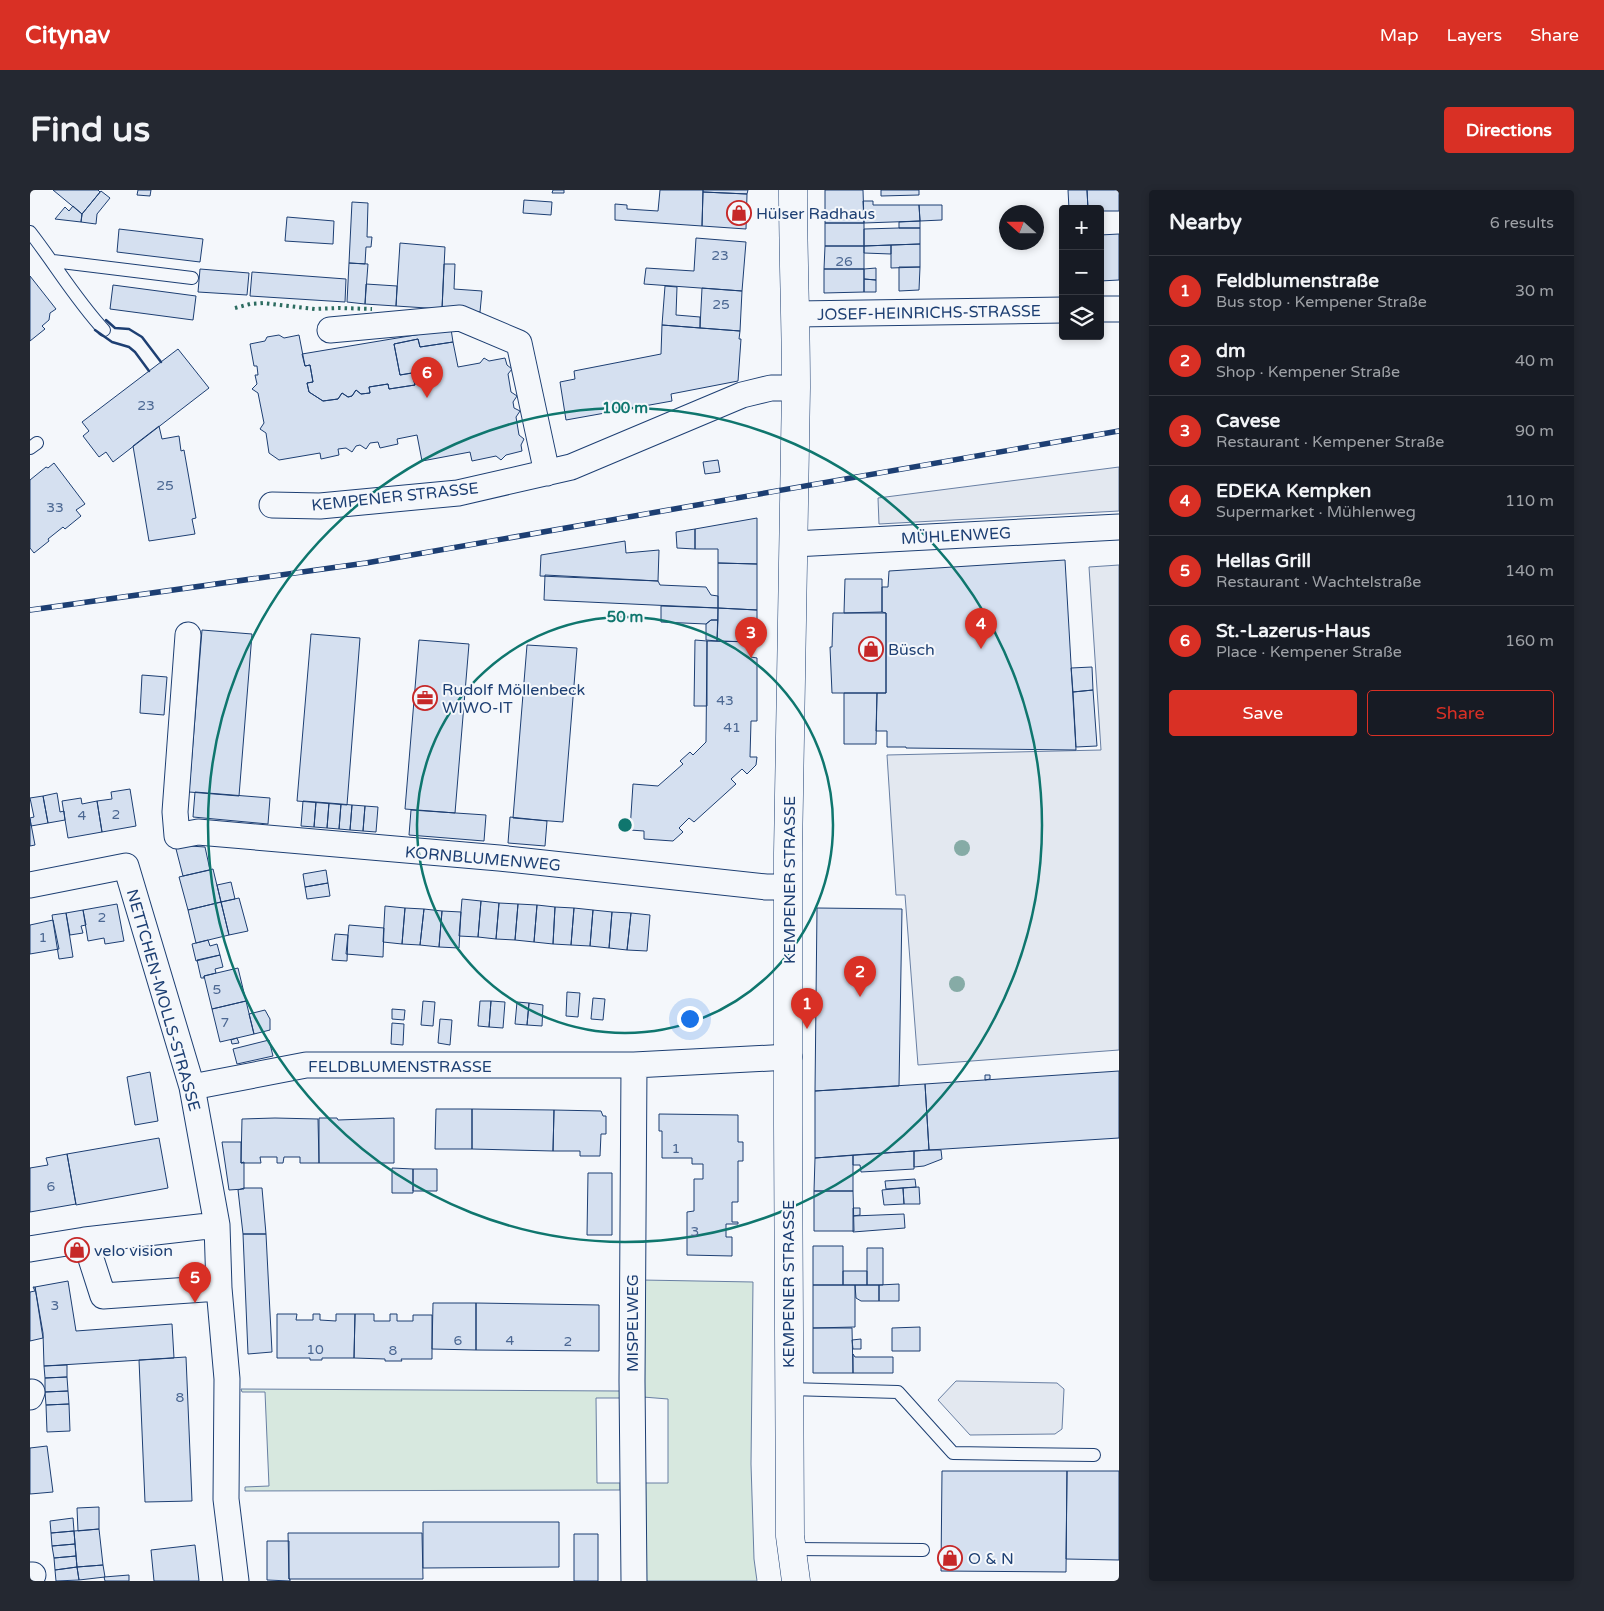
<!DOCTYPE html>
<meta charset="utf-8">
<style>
body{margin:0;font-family:"Varela Round",sans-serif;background:#242831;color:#f1f3f6}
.controls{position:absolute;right:15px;top:15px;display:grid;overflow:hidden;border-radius:5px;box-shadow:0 2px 8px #0003}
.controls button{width:45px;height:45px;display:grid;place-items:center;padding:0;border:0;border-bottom:1px solid #363941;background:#171b24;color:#f1f3f6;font:25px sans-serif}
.compass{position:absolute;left:969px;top:15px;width:45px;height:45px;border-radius:50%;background:#171b24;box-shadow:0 2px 8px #0003;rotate:291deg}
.you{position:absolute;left:659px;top:828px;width:18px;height:18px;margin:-12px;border:4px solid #fff;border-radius:50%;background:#1a73e8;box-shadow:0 0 0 8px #1a73e833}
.badge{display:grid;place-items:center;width:32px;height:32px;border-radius:50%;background:#d93025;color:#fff;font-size:16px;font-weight:700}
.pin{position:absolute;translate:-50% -41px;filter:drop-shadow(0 1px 2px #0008)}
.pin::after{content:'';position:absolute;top:26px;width:18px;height:15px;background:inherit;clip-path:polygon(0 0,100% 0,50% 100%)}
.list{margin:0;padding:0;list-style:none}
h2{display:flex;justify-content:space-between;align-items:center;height:65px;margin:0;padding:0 20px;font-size:21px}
h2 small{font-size:16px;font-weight:400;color:#9ea1a6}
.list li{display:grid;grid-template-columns:32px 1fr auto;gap:15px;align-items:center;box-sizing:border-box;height:70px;padding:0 20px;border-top:1px solid #363941}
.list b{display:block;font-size:19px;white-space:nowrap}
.list p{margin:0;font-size:16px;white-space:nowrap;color:#9ea1a6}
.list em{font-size:16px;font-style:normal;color:#9ea1a6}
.actions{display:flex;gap:10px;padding:15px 20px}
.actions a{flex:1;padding:11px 0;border:1px solid #d93025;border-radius:5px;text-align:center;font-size:18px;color:#d93025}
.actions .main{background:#d93025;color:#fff}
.icon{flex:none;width:28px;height:28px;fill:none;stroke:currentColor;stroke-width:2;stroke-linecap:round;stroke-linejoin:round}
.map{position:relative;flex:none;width:1089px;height:1391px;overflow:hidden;border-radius:5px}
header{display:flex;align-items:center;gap:30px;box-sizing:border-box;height:70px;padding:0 25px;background:#d93025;color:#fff}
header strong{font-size:24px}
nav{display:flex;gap:28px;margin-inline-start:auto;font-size:18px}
.intro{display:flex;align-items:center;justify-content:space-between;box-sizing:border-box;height:120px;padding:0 30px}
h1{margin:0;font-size:35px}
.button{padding:12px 22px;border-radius:5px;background:#d93025;color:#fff;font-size:18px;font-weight:700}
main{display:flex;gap:30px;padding:0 30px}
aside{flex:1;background:#171b24;border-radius:5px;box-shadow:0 2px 8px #0003}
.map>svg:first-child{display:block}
.green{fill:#d7e8df;stroke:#687fa3}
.parking{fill:#e3e8f0;stroke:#687fa3}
.building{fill:#d5e0f0;stroke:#1d3f73}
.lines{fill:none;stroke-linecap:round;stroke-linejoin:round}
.service-casing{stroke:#1d3f73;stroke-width:14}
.minor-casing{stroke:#1d3f73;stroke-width:27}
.tertiary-casing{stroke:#1d3f73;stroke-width:29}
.service{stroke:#f4f7fb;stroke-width:12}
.minor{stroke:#f4f7fb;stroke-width:25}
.tertiary{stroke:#f4f7fb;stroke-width:28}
.rail-casing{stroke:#1d3f73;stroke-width:5.5}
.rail{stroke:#f4f7fb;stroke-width:4;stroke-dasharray:11;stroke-linecap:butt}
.hedge{stroke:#2c6c60;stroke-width:4;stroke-dasharray:2.5 4;stroke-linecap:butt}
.wall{stroke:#1d3f73;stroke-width:2.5}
.tree{fill:#86aba6}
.ring{fill:none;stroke:#0f766e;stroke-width:2.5}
.labels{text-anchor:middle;stroke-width:4;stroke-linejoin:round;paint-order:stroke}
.number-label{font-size:14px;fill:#4b6792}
.poi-label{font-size:16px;fill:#1d3f73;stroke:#f4f7fb;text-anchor:start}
.street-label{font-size:16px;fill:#1d3f73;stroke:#f4f7fb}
.centre{fill:#0f766e;stroke:#f4f7fb;stroke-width:2.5}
.ring-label{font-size:15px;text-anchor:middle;font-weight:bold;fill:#0f766e;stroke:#f4f7fb;stroke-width:4;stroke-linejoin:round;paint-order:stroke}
</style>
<header>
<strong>Citynav</strong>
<nav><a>Map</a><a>Layers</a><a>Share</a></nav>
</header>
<div class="intro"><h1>Find us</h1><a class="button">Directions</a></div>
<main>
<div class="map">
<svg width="1089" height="1391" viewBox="0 0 1089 1391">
<rect width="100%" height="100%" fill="#f4f7fb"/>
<path class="green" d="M612,1090L723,1092L721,1274L724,1369L727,1391H613V1293H638V1209L613,1207Z
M211,1199L590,1201V1208H566L567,1293H590V1300L215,1301V1297L239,1296L235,1202H212Z"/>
<path class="parking" d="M1089,277V321L849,334L848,308Z
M1089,375V860L888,875L875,705H866L857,565L1071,560L1059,377Z
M926,1191L1027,1193L1034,1199L1032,1239L1025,1244L940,1245L908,1210Z"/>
<path class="building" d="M23,0H68L70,2L52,24Z
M108,0H121L120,6L107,5Z
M523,0H534V3H522Z
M630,0H673L672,36L585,30V14L597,15V19L628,21Z
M673,0H718L717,4L673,2Z
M795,0H833L834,33H795Z
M851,0H889V5L851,6Z
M1038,0H1057L1058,19H1039Z
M1057,0H1089V21H1070V19H1058Z
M71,1L80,8L67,24L66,34L51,32L52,24Z
M673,2L717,4L716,39L672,36Z
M494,10L522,12L521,25L493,23Z
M833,11H843V15H889L890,31L834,33Z
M322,12L338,13L337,47H342L341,57H336L335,74L319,73Z
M889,15H912V30L890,31Z
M43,16L52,24L51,32L25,29L35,17L39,21Z
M257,27L304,31L303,54L255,51Z
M890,31V38H869V32Z
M795,33H834V56H795Z
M869,38H890V54L834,56V39Z
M89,39L173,49L170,72L87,62Z
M1089,44V90L1070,91V45Z
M1031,46H1033V92Z
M666,48L716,52L712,101L614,94L616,78L664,81Z
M370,53L415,57L412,119L366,116Z
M890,54V77L861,78V55Z
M861,55V64L834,63V56Z
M795,56H834V79H794Z
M319,73L338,74L335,114L317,112Z
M414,74H425L424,99L452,101L450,122L412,119Z
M869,77H890L889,100L869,101Z
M846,78V90L834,89V79Z
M170,79L219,83L217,105L168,102Z
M794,79H834V102L794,103Z
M222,82L316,89L315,112L220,106Z
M0,86L26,119L20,123L19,130L12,136L15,139L0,151Z
M834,89L846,90V102H834Z
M336,94L367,96L366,116L335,114Z
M83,95L166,106L163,130L80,119Z
M635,96L647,97L646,125L670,127V138L632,135Z
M672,98L712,101L710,141L670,138Z
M632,135L710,141L709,149H711L708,191L641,204L642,211L536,230L530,192L545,189L544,181L631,164Z
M421,139L423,152L390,157L388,149L364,154L370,185L382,183L385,195L359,199L358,194L339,197L340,203L331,204L326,200L322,206L318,207L312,203L308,209L293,211L279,202L277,193L283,192L280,175L275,176L272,164Z
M249,145L254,148L269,145L275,176L280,175L283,192L277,193L279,202L293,211L308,209L312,203L318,207L322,206L326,200L331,204L340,203L339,197L358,194L359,199L385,195L382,183L370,185L364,154L388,149L390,157L423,152L428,177L450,173L454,168L459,171L475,168L477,175L482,179L478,184L481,202L487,206L483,212L484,218L490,221L486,227L489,245L494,249L491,255L492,261L476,265L471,270L466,266L442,271L440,262L392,271L387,245L367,249L368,254L350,258L348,252L340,253L336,259L330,255L326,256L322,262L316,258L308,259L309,265L291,269L290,263L249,270L239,263L236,243L230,239L234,233L228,203L222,199L227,194L225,185H228L227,176H224L220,154L235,151L237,147Z
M148,159L179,198L83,272L76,262L69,267L53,246L59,241L52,232Z
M129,236L132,249L149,246L151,261L154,260L166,328L162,329L165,344L119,351L103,256Z
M688,270L690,282L675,284L673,272Z
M24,273L55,314L46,320L51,326L35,339L33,337L18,349L19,351L4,363L0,358V290L16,277L18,278Z
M727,328V374L688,373V359H665V339Z
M665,339V359L647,358L646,342Z
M595,351L596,363L629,360L628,391L510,386L511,365Z
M1035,370L1046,560L876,558V557H857V541H846L847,503H856V423L852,422V397H858L859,381Z
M688,373L727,374V420L688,418Z
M515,385L628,391L630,395L676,397L681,405L688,406V418L514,410Z
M815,389H852V422L814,423Z
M631,416L688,418V430H681L676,434L631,432Z
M688,418L727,420V452L687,451Z
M803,423H856V503H802L800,457H802Z
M681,430H688L687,451L676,450V434Z
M172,440L222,444L209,606L159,602Z
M281,444L330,448L317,615L267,611Z
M389,450L439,454L425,623L375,619Z
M665,450L677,451V516H664Z
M677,451L727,452V453H721V467L727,468V531H721L720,567H727L726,575L717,584L712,579L701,589L706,594L664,632L659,628L649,638L653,642L643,651L614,649V641L600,640L603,594L628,596L653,574L650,571L660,562L663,565L676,552Z
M497,455L547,458L533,632L483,628Z
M1062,477L1063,500L1043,502L1041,478Z
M112,485L137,487L134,525L110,523Z
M1063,500L1067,556L1046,557L1043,502Z
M814,503H847L846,554H814Z
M100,599L106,636L72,642L67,611L82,609L81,602Z
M165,602L240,608L238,634L163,627Z
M27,603L30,622L34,621L35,630L18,633L13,606Z
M13,606L18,633L1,636L0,628L4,627L0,608Z
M51,608L52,614L67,611L72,642L38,648L32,611Z
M273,611L286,612L284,637L271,636Z
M286,612L299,613L297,638L284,637Z
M299,613L311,614L309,639L297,638Z
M311,614L322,615L320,640L309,639Z
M322,615L335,616L333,641L320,640Z
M335,616L348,617L346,642L333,641Z
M381,620L456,625L454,651L379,645Z
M480,627L517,631L515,656L478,653Z
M0,629L5,655L0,656Z
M145,655L175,657L180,680L153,686Z
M183,679L191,712L158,720L149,687Z
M296,680L298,693L275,697L273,684Z
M201,692L205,709L191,712L187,695Z
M298,693L300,706L277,709L275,697Z
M209,708L218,741L199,745L191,712Z
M432,709L451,711L448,747L429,746Z
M451,711L469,713L466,749L448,747Z
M191,712L199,745L166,753L158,720Z
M469,713L488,714L485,750L466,749Z
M87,714L94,751L75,754L74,748L58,751L53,720Z
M488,714L507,715L504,752L485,750Z
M507,715L525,717L523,754L504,752Z
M355,716L375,718L372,754L353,752Z
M525,717L544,718L541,755L523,754Z
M375,718L394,719L390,755L372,754Z
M544,718L563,720L560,756L541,755Z
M787,718L872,719L869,896L785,901Z
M394,719L412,721L409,757L390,755Z
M53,720L56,735L51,736L53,743L40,745L36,723Z
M563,720L582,722L579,758L560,756Z
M412,721L431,722L429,758L409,757Z
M582,722L601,723L597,760L579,758Z
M36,723L43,767L29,769L22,725Z
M601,723L620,725L617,761L597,760Z
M23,730L29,759L0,764V735Z
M319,735L354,738L353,767L316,764Z
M305,744L318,745L317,771L302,770Z
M178,750L180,756L187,754L190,765L166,771L162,754Z
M190,765L193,777L185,779L186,783L174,786V788H171L167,770Z
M208,778L216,811L182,819L174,786Z
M537,802L550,803L548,827L536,826Z
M563,808L575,809L573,830L561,829Z
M216,811L224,844L190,852L182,819Z
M393,811L405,812L403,836L391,835Z
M450,811H461L459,837L448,836Z
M461,811L475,812L473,838L459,837Z
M487,812L499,813L497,835L485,834Z
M499,813L513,815L512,836L497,835Z
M362,819L375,820L374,830L362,829Z
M235,820L240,829V840L224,844L219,824Z
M410,829L422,830L420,855L408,853Z
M362,833L374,834L373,855L361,854Z
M207,848L209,853L202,854L201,850Z
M239,850L243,866L207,874L203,859Z
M1089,881V948L899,960L895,894Z
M120,882L128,931L105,935L97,887Z
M955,885H960V889L955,890Z
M895,894L899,960L785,968V901Z
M406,919H442V959H405Z
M442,919L524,920L523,961L442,959Z
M524,920L571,921L573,926H576V944H571L570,966H550V961H523Z
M629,924L708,925V952H713V971H708V1012H702V1032H708V1034H696V1047H702V1066L657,1065V1022L664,1021V989H673V974H662V968H632V941H629Z
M245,928L288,929L289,973H270V967H254L253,973H247V967H230L231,973H211L212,929Z
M289,928H307L308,930L364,928V973H289Z
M129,948L138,998L46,1015L37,964Z
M192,952H211V973L214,972V999L199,1000Z
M899,960H911L912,969L894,976L884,977V961Z
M884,961V979L831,982L830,975H823V965Z
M37,964L46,1014L0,1022V978L18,975L16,968Z
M823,965V1001H784L785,968Z
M362,978L383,979V1003H362Z
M383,979H407V1001H383Z
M558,983H582V1045H557Z
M885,989L886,997L856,999L855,991Z
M889,997L890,1014H874L873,998Z
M214,998H232L236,1044H213L208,1000Z
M873,998L874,1014L854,1015L852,1000Z
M784,1001H823L824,1041H784Z
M823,1018H830V1025L823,1026Z
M874,1024L875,1038L823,1042V1026Z
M213,1044H236L242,1162L218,1164Z
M783,1056H813V1095H783Z
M837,1058H853V1095H837Z
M813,1081H837V1095H813Z
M38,1091L46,1141L142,1134L144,1168L14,1176L13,1143L5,1097Z
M869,1094V1111H849V1095Z
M783,1095H825V1137L783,1138Z
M825,1095H849V1111H831L826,1108Z
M3,1097H5L13,1148L0,1151V1102L5,1101Z
M403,1113H446V1160L402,1159Z
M446,1113L569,1115V1161L446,1160Z
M247,1124H267L266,1130H283V1124H290V1130L306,1131V1124H325L324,1168H292V1170H280V1168H247Z
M325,1124H344V1131H360V1124H367V1131H383V1125H402V1169H371L372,1171H355V1169L324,1168Z
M890,1137V1161H862V1138Z
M783,1138H822L823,1183H783Z
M831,1149V1159H823L822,1150Z
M823,1164L825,1167H863V1183H823Z
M156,1167L162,1311L115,1312L109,1170Z
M37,1175V1187L15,1188L14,1176Z
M37,1187L38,1201L15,1202V1188Z
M38,1201L39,1214L16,1215L15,1202Z
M39,1214L40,1241L17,1242L16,1215Z
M17,1256L23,1302L0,1304V1258Z
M912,1281H1037L1036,1382L911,1381Z
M1037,1281H1089V1370L1036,1369Z
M69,1317V1339L48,1341L47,1318Z
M43,1328L44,1341L21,1343L20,1331Z
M393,1332H529V1377L393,1378Z
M69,1339L73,1375L47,1377L44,1341Z
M44,1341L45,1354L22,1356L21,1343Z
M258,1343H392L393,1389H259Z
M544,1344H568V1391H544Z
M237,1351H259V1389H260V1391L237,1390Z
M45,1354L46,1366L24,1368L22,1356Z
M165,1355L169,1391H124L121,1360Z
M46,1366L47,1377L25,1380L24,1368Z
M73,1375L75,1387L49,1390L47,1377Z
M47,1377L49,1390L26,1391L25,1380Z
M99,1385V1391H75L74,1387Z"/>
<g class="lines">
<defs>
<path id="service" d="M0,42C25,74 46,110 74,140
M23,71L162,88
M0,258L7,253
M759,1199L868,1202L923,1263L1064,1265
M762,1359L893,1360"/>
<path id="minor" d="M1070,119H1089
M766,124L1033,120
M300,140L430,128L489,153L517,283
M242,315L290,316L428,303L541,277L712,205L741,198H766
M764,354L1089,337
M158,445L145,622L147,646L168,642L469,668L736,697H758
M0,695L96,676L162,897L187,1035L189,1098L197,1189L196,1309L206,1391
M604,875L602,1191L604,1391
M162,897L276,875H604L759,867
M55,1050L187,1035
M0,1059L55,1050L73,1106L189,1098
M0,1207L2,1202
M0,1385H3"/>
<path id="tertiary" d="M763,0C763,66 766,132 766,198L758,663V935L760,1346L766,1391"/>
</defs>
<use href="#service" class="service-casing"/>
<use href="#minor" class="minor-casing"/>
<use href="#tertiary" class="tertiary-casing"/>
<use href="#service" class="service"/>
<use href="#minor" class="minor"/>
<use href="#tertiary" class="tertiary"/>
<defs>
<path id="rail" d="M0,420L336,373L1089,241"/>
</defs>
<use href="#rail" class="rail-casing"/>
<use href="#rail" class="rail"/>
<path class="hedge" d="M205,118L220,114L233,113L285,119L310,118L342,119"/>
<path class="wall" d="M76,130L85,138L99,139L112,147L131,172
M65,140L82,152L99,157L105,162L119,181"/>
</g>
<g class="tree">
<circle cx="932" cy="658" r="8"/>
<circle cx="927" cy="794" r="8"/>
</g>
<g class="ring">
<circle cx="595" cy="635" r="208"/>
<circle cx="595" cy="635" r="417"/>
</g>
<defs>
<symbol id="shop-ring" viewBox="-11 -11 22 22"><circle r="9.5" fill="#f4f7fb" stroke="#c62828" stroke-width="1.5"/><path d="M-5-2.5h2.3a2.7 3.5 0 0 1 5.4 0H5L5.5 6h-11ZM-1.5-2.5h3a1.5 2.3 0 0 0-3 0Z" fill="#c62828"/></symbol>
<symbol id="office-ring" viewBox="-11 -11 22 22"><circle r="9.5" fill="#f4f7fb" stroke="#c62828" stroke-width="1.5"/><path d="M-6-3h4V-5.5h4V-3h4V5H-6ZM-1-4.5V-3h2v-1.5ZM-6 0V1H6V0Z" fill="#c62828"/></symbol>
</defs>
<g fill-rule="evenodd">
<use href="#shop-ring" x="695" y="9" width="28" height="28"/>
<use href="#shop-ring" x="827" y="445" width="28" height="28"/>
<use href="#office-ring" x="381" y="494" width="28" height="28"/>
<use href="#shop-ring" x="33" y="1046" width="28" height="28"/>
<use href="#shop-ring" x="906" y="1354" width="28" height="28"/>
</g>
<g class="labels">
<g class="number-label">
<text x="690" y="70">23</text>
<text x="814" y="76">26</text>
<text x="691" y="119">25</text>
<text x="116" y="220">23</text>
<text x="135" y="300">25</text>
<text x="25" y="322">33</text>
<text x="695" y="515">43</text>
<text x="702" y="542">41</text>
<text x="86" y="629">2</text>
<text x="52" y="630">4</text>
<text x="72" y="732">2</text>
<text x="13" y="752">1</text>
<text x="187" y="804">5</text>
<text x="195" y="837">7</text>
<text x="646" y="963">1</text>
<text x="21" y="1001">6</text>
<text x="665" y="1046">3</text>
<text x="25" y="1120">3</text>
<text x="428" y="1155">6</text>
<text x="480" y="1155">4</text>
<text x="538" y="1156">2</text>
<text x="285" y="1164">10</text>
<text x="363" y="1165">8</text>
<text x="150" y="1212">8</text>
</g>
<g class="poi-label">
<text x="726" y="29">Hülser Radhaus</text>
<text x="858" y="465">Büsch</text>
<text x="412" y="505">Rudolf Möllenbeck<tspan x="412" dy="18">WIWO-IT</tspan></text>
<text x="64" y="1066">velo vision</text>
<text x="938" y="1374">O &amp; N</text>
</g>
<g class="street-label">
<text transform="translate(899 122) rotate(-1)" y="6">JOSEF-HEINRICHS-STRASSE</text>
<text transform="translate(365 306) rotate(-6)" y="6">KEMPENER STRASSE</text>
<text transform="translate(926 345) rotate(-3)" y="6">MÜHLENWEG</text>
<text transform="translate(453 668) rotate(5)" y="6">KORNBLUMENWEG</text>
<text transform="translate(759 690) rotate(-90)" y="6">KEMPENER STRASSE</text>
<text transform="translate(134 810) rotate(74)" y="6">NETTCHEN-MOLLS-STRASSE</text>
<text x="370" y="882">FELDBLUMENSTRASSE</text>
<text transform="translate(758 1094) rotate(-90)" y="6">KEMPENER STRASSE</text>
<text transform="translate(602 1133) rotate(-90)" y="6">MISPELWEG</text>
</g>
</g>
<circle cx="595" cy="635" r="8" class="centre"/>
<g class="ring-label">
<text x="595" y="223">100 m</text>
<text x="595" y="432">50 m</text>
</g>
</svg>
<div class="controls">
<button>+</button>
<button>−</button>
<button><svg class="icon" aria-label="layers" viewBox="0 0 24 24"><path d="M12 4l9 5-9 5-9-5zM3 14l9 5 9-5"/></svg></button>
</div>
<svg class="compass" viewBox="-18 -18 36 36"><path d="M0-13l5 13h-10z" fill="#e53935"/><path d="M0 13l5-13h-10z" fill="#9ea1a6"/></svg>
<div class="you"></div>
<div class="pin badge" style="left:777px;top:839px">1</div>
<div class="pin badge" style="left:830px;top:807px">2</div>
<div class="pin badge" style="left:721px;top:468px">3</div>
<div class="pin badge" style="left:951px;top:459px">4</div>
<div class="pin badge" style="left:165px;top:1113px">5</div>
<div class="pin badge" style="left:397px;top:208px">6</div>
</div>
<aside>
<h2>Nearby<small>6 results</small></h2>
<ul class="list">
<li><span class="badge">1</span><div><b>Feldblumenstraße</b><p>Bus stop · Kempener Straße</p></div><em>30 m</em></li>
<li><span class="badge">2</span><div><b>dm</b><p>Shop · Kempener Straße</p></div><em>40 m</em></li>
<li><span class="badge">3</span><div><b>Cavese</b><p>Restaurant · Kempener Straße</p></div><em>90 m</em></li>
<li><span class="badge">4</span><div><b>EDEKA Kempken</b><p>Supermarket · Mühlenweg</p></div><em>110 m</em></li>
<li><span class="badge">5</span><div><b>Hellas Grill</b><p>Restaurant · Wachtelstraße</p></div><em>140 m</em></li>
<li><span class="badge">6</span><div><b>St.-Lazerus-Haus</b><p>Place · Kempener Straße</p></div><em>160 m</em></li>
</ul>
<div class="actions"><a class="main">Save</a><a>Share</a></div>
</aside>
</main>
